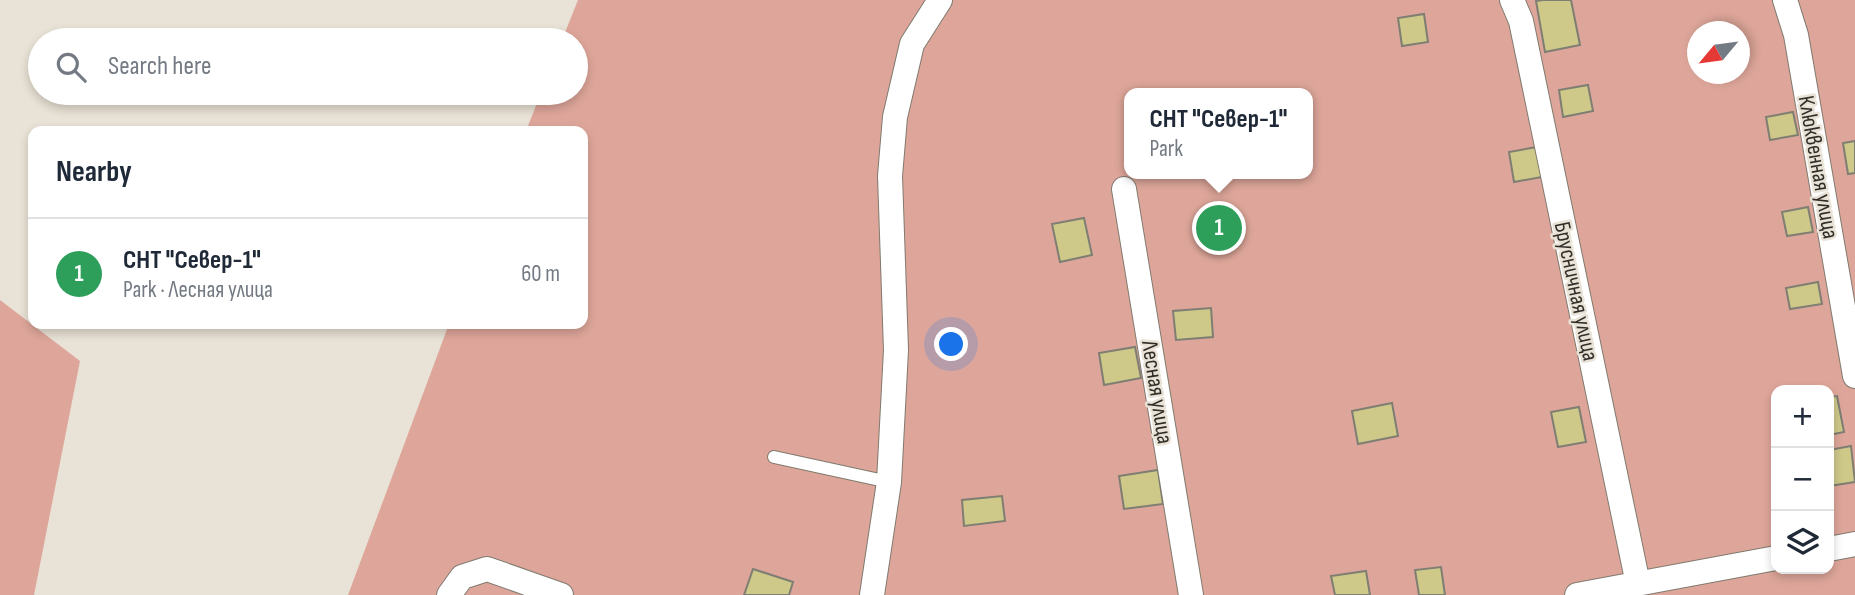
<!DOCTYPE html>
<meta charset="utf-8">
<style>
body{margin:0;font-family:"Sofia Sans Condensed",sans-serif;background:#f2f2f3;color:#1f2937}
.controls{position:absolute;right:21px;bottom:21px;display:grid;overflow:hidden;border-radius:14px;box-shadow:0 4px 10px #0003}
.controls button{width:63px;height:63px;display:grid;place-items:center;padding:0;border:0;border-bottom:2px solid #e0e1e3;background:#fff;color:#1f2937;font:35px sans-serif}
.compass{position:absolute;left:1687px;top:21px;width:63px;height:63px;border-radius:50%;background:#fff;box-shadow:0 4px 10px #0003;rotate:241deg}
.you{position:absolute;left:952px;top:345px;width:24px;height:24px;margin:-18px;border:5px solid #fff;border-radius:50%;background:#1a73e8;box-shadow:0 0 0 10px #1a73e833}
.badge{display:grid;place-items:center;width:46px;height:46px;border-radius:50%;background:#b45309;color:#fff;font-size:23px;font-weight:700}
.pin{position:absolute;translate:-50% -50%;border:4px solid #fff;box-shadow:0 2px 7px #0006}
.popup{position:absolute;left:1124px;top:88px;width:189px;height:91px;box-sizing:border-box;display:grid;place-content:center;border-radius:14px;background:#fff;filter:drop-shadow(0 2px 5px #0005);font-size:23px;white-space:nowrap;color:#747a83}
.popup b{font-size:26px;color:#1f2937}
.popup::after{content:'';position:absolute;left:50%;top:100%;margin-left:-14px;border:14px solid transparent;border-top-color:#fff}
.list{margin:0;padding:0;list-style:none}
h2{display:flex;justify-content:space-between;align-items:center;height:91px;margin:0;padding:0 28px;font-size:30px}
h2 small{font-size:23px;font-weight:400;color:#747a83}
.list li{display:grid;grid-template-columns:46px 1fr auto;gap:21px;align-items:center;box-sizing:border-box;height:112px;padding:0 28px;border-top:2px solid #e0e1e3}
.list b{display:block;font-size:26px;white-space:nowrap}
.list p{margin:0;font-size:23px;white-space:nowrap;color:#747a83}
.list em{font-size:23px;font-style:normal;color:#747a83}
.icon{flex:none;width:38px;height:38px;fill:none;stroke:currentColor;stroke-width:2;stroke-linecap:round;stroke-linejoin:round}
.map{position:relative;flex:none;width:1855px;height:595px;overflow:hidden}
.search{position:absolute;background:#fff;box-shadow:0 4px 10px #0003;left:28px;top:28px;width:560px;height:77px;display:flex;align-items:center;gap:18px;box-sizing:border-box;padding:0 24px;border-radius:38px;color:#747a83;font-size:26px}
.panel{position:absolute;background:#fff;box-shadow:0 4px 10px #0003;left:28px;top:126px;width:560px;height:203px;border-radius:14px}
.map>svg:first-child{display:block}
.green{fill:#dea69a;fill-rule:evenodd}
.building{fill:#cec889;stroke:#7f7e73;stroke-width:2}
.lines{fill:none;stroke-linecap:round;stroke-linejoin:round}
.service-casing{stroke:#807a6f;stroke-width:14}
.minor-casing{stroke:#807a6f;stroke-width:26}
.service{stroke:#fff;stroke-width:12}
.minor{stroke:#fff;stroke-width:24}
.labels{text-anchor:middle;stroke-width:5;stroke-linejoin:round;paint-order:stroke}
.street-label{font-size:23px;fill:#312e2a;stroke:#e9e2d6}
</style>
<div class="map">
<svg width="1855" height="595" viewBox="0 0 1855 595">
<rect width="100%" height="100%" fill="#e9e2d6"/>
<path class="green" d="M578,0H1855V595H348L449,324H583V131H526L541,93H576V40H562ZM1698,32H1740V74H1698ZM1130,93H1308V174H1130ZM1776,390H1829V569H1776Z
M0,300L80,361L34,595H0Z"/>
<path class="building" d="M1543,0H1571L1580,45L1545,52L1536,1Z
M1424,14L1428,42L1402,46L1398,18Z
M1588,85L1593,111L1563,117L1559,90Z
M1793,112L1798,135L1770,140L1766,117Z
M1855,141V173L1848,174L1843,143Z
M1537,147L1542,177L1514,182L1509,152Z
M1808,207L1813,232L1787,236L1782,212Z
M1084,218L1092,255L1060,262L1052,224Z
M1818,282L1822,304L1790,309L1786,288Z
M1211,308L1213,337L1176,340L1173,311Z
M1135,347L1141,378L1104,385L1099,353Z
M1837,396L1844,432L1829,435V397Z
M1392,403L1398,436L1358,444L1352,411Z
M1579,407L1586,442L1558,447L1551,412Z
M1851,446L1855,482L1829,486V450Z
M1158,470L1163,504L1124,509L1119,476Z
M1002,496L1005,521L964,526L962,500Z
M1441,567L1445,595H1419L1415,570Z
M753,569L793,582L789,595H744Z
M1366,571L1370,595H1335L1331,576Z"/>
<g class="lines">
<defs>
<path id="service" d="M774,457L889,482"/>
<path id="minor" d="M1512,0L1521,21L1638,584
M1785,0L1796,35L1855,376
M1124,189L1191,595
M1829,549L1855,544
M449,595L462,577L487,569L561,595
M872,595L889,482L896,350L890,176L895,117L912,44L940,0
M1577,595L1776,558"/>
</defs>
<use href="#service" class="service-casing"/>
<use href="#minor" class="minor-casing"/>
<use href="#service" class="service"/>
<use href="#minor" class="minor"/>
</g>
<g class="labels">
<g class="street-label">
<text transform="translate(1819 167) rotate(80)" y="8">Клюквенная улица</text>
<text transform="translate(1577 291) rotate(78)" y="8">Брусничная улица</text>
<text transform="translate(1158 392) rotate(81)" y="8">Лесная улица</text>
</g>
</g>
</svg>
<div class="controls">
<button>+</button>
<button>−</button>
<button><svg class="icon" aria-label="layers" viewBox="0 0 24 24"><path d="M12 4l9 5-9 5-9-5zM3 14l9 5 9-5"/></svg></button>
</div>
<svg class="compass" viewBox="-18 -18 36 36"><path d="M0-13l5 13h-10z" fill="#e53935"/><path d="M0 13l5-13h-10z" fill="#747a83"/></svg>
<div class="you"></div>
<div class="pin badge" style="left:1219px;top:228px;background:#2e9e5b">1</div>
<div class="popup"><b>СНТ &quot;Север-1&quot;</b>Park</div>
<div class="search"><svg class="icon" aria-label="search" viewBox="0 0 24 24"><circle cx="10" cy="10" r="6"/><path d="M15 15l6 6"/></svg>Search here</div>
<section class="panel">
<h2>Nearby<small></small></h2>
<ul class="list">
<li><span class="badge" style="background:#2e9e5b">1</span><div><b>СНТ &quot;Север-1&quot;</b><p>Park · Лесная улица</p></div><em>60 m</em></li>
</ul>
</section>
</div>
